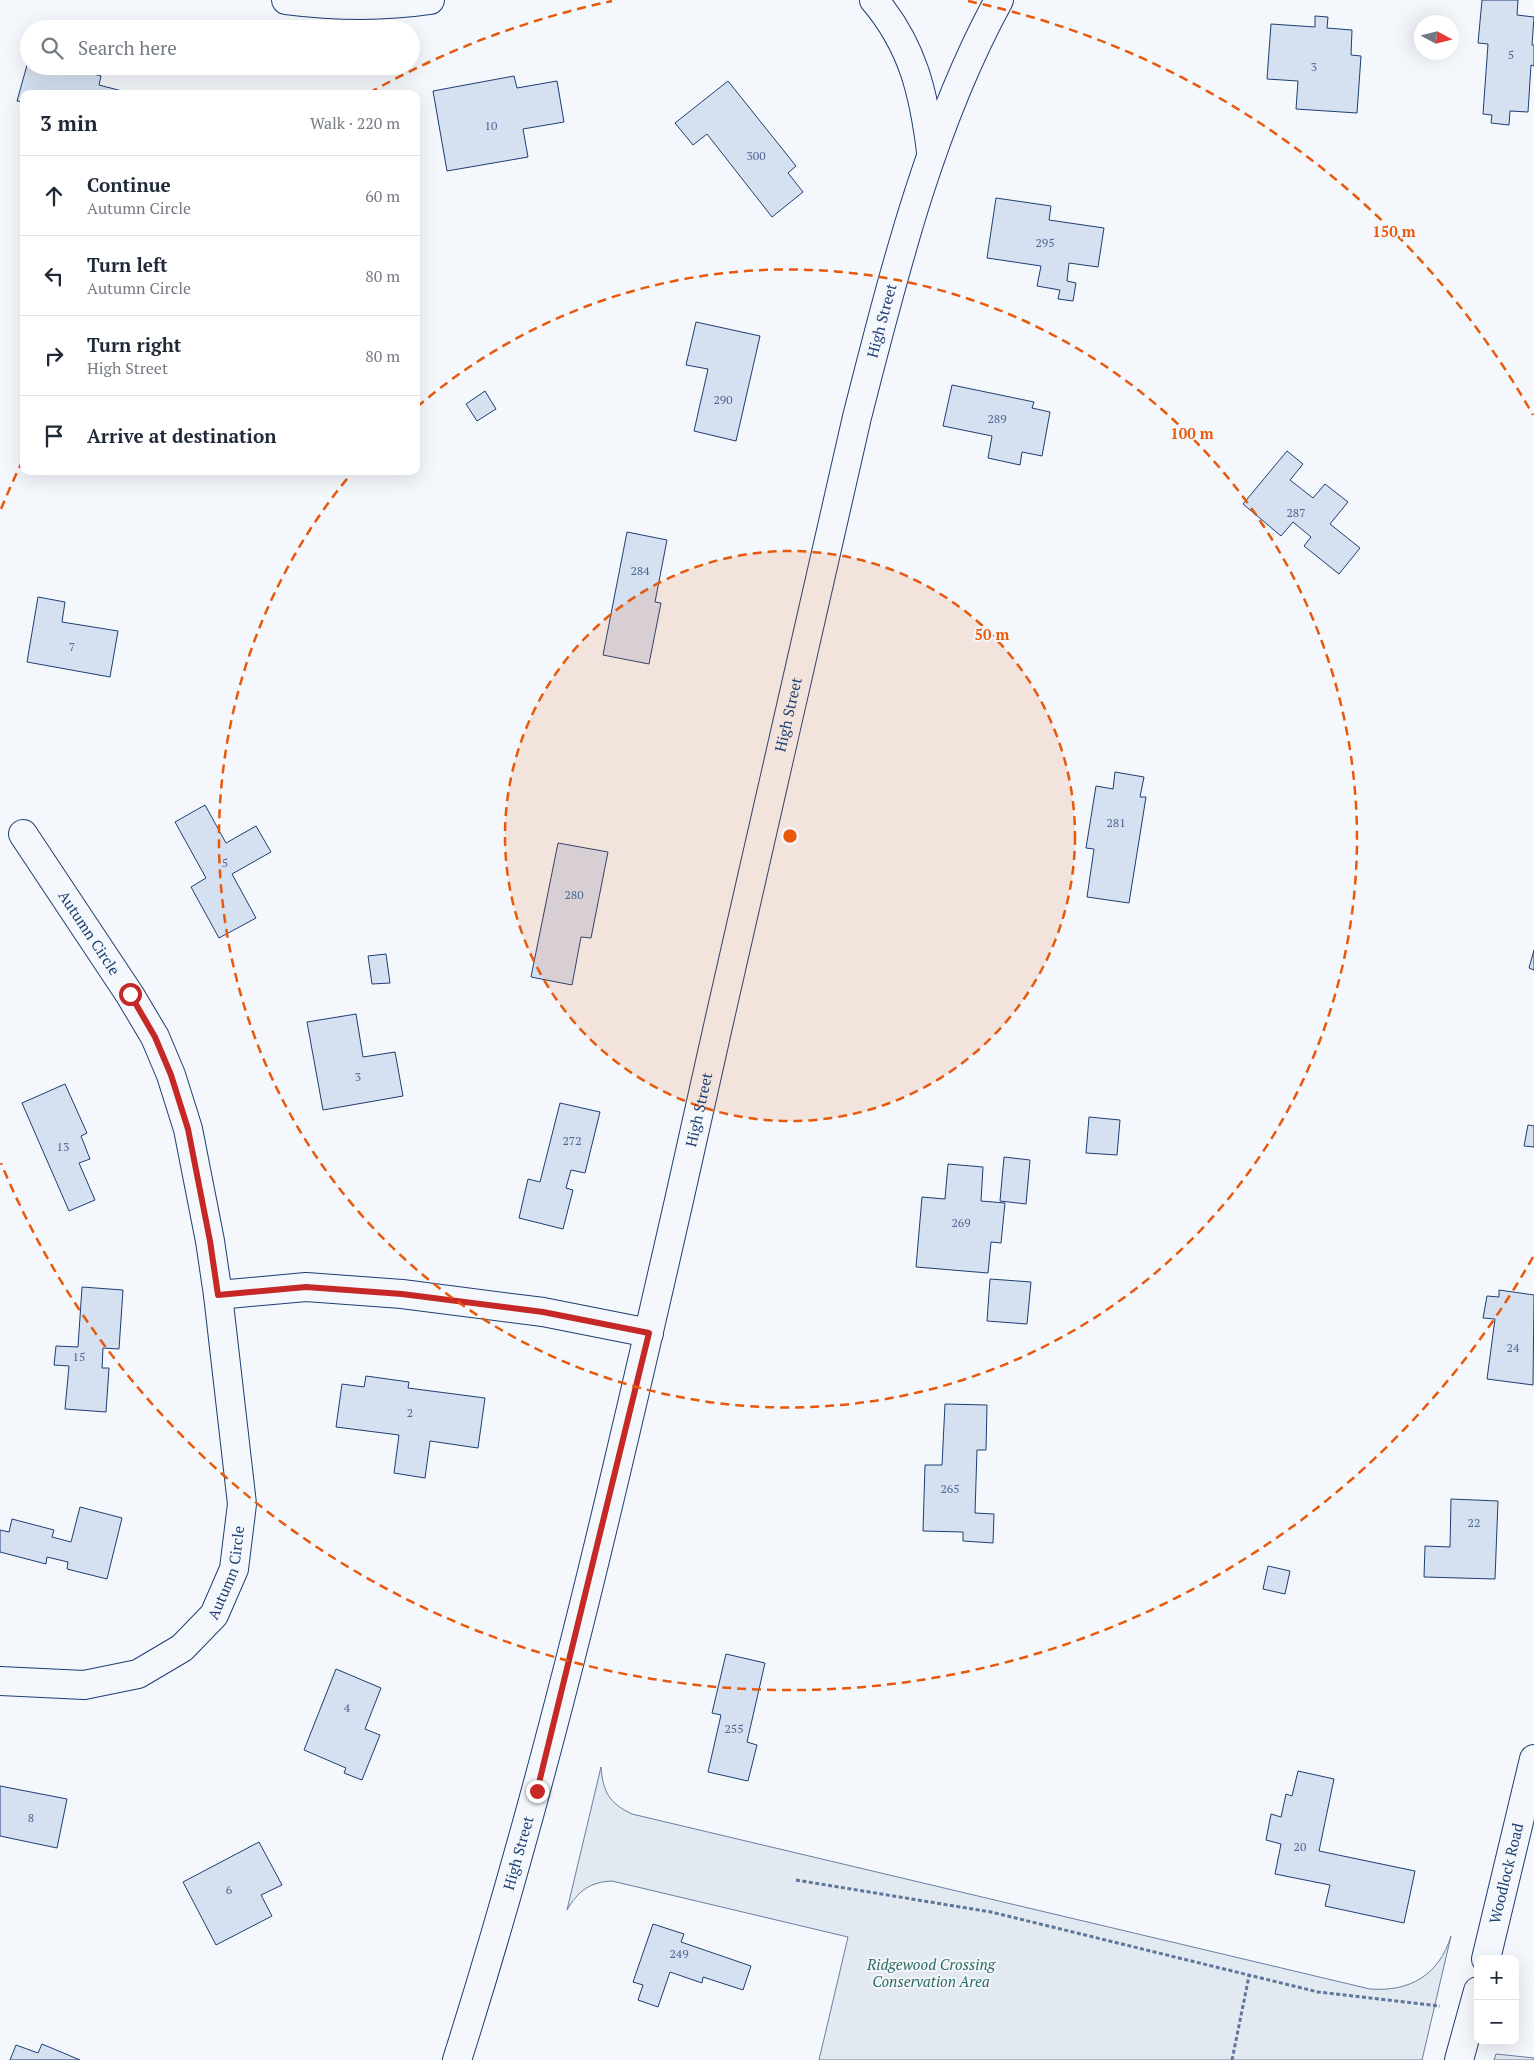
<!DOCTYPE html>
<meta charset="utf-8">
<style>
body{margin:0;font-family:"PT Serif",serif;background:#f2f2f3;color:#1f2937}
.controls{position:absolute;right:15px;bottom:15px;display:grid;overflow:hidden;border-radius:10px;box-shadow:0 5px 20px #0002}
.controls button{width:45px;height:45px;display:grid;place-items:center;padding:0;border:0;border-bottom:1px solid #e0e1e3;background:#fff;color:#1f2937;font:25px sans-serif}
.compass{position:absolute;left:1414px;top:15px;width:45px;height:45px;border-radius:50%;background:#fff;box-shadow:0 5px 20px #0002;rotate:97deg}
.stop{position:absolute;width:15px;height:15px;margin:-11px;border:4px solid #c62828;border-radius:50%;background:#fff}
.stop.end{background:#c62828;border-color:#fff;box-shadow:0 1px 5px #0008}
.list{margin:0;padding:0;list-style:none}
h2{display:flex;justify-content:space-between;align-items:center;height:65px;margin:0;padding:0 20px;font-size:21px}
h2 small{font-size:16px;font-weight:400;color:#747a83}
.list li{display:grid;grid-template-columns:32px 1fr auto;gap:15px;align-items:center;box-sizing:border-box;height:80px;padding:0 20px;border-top:1px solid #e0e1e3}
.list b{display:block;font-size:19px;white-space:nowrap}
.list p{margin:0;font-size:16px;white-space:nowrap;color:#747a83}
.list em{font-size:16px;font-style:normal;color:#747a83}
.icon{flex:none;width:28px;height:28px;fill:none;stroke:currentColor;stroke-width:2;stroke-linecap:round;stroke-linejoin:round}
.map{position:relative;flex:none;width:1534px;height:2060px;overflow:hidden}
.search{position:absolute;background:#fff;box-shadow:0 5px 20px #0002;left:20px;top:20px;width:400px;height:55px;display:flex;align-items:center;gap:12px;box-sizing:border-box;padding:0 18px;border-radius:28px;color:#747a83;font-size:19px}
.panel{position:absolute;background:#fff;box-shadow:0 5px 20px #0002;left:20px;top:90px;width:400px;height:385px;border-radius:10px}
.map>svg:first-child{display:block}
.green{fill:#e3e9f0;stroke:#687fa3}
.building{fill:#d5e0f0;stroke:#1d3f73}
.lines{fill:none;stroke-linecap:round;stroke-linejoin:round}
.minor-casing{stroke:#1d3f73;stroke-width:30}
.major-casing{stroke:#1d3f73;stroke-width:30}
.path{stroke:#5e769c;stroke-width:3;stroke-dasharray:4 2.5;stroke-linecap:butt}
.minor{stroke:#f4f7fb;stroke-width:28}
.major{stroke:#f4f7fb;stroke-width:28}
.route{stroke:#c62828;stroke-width:6}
.ring{fill:none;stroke:#e8590c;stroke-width:2.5;stroke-dasharray:9 6}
.labels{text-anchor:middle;stroke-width:4;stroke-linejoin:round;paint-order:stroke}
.number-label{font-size:12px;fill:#4b6792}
.street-label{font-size:15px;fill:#1d3f73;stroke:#f4f7fb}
.park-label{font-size:15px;font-style:italic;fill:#2c6c60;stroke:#f4f7fb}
.centre{fill:#e8590c;stroke:#f4f7fb;stroke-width:2.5}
.ring-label{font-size:15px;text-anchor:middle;font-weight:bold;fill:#e8590c;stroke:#f4f7fb;stroke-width:4;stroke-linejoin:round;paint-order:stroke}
</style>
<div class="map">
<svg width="1534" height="2060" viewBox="0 0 1534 2060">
<rect width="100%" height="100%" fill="#f4f7fb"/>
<path class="green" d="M601,1767C603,1792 609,1803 632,1814L1370,1989C1410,1992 1439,1975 1451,1936L1422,2060H819L848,1937L612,1881C590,1882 578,1891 567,1910Z
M1496,2054L1534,2058V2060H1494Z"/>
<path class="building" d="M1482,0H1518L1517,15L1534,17L1532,45H1534V66L1531,65L1528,112L1510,111L1509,125L1491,123L1492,115L1483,114L1488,44L1478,43Z
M1315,16L1328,17L1327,28L1352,30L1351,55L1361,56L1357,113L1296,109L1298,81L1267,79L1271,24L1315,27Z
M29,58V66H64L101,76L99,85L122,91L121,94H24V102L17,101Z
M514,76L517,88L557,81L564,122L523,129L528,157L447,171L433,91Z
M728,81L796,166L788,173L803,192L772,217L707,134L693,145L675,123Z
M996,198L1051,206L1049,220L1104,228L1098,267L1069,263L1067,281L1076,283L1073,301L1058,299L1060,290L1037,286L1041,266L987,258Z
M696,322L760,336L736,441L694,431L708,369L686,365Z
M952,385L1034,402L1032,408L1050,412L1042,456L1022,452L1020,465L988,458L992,436L943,426Z
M485,391L496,409L477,421L466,404Z
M1287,451L1303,464L1290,480L1313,498L1325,484L1348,502L1330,524L1360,548L1339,574L1304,546L1311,537L1293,522L1281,536L1243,504Z
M627,532L667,540L655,602L661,603L649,664L603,655Z
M38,597L65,602L62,622L118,631L110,677L27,662Z
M1115,772L1144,777L1140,797H1146L1129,903L1087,897L1094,849L1086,848L1096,786L1113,789Z
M205,805L226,843L256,826L271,852L232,874L256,918L219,938L191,887L206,878L175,822Z
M558,843L608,852L591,938L581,937L572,985L531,977Z
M1534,950V970L1529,968Z
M386,954L390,983L372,984L368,956Z
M356,1014L363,1057L395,1052L403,1096L323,1110L307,1022Z
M65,1084L87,1133L81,1136L90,1159L79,1163L95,1200L69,1211L22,1103Z
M560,1103L600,1112L585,1173L571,1170L566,1188L573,1190L563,1229L519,1218L528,1179L540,1182Z
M1089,1117L1120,1120L1117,1155L1086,1153Z
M1528,1125L1534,1126V1147L1524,1146Z
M1004,1157L1030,1160L1026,1204L1000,1201Z
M948,1164L983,1167L981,1201L1005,1203L1001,1243L991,1242L988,1273L916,1267L922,1197L945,1199Z
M990,1279L1031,1282L1027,1324L987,1321Z
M82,1287L123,1290L119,1349L103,1348L102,1368H109L106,1412L65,1409L69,1366L54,1365L56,1346L78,1347Z
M1499,1290L1534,1295L1533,1385L1487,1379L1495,1319L1483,1318L1487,1296L1499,1297Z
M366,1376L409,1382L408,1388L485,1398L478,1448L430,1441L425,1478L394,1473L399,1435L336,1427L342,1384L364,1387Z
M945,1404L987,1405L986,1450H977L975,1513L994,1514L993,1543L963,1541V1532L923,1531L925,1465H942Z
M1451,1499L1498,1501L1495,1579L1424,1577L1425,1546L1450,1547Z
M80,1507L122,1518L107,1579L67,1569L68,1562L47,1557L46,1564L0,1552V1530L9,1532L12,1519L54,1530L52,1537L71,1542Z
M1268,1566L1290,1571L1285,1594L1263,1589Z
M726,1654L765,1663L747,1742L757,1745L748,1781L708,1772L721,1715L712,1713Z
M336,1669L381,1688L365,1729L380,1735L362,1780L344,1773L346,1768L304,1750Z
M1298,1771L1334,1779L1319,1851L1415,1871L1404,1923L1325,1906L1330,1885L1275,1874L1281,1844L1266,1840L1271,1814L1281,1817L1286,1794L1292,1796Z
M0,1786L67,1799L57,1848L0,1836Z
M259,1842L282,1885L261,1895L272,1916L216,1945L183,1882Z
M653,1924L684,1934L681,1942L751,1966L743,1990L703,1977L702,1983L670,1972L658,2007L638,2000L643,1985L633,1982Z
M42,2044L80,2060H10L16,2045L38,2053Z"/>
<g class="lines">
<defs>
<g id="minor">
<path d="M286,0C333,6 383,7 430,0"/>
<path id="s1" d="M23,834L130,995L155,1037L171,1075L188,1129L210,1241L218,1295"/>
<path id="s2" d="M0,1681L84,1685L138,1674L182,1648L214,1615L234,1569L242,1504L218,1295L306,1287L402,1294L543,1312L649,1333"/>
<path id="s3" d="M1486,1959L1534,1759"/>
<path d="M1459,2060L1478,1991"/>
</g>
<g id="major">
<path d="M874,0C913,46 924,94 931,152"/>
<path id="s4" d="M457,2060C547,1777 614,1486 680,1196C738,936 797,676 857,417C893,277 929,128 999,0"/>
</g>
</defs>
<use href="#minor" class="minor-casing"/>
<use href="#major" class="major-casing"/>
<path class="path" d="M796,1880L991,1912L1318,1992L1440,2006
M1232,2060L1249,1976"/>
<use href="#minor" class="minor"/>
<use href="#major" class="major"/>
</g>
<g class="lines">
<path class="route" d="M130,994L155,1037L171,1075L188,1129L210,1241L218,1295L306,1287L402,1294L543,1312L649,1333L537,1791"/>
</g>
<circle cx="790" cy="836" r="285" fill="#e8590c" fill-opacity=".12"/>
<g class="ring">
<circle cx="790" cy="836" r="285"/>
<path d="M417 407A569 569 0 1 1 351 474"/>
<path d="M1533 1257A854 854 0 0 1 1 1163M1 509A854 854 0 0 1 22 462M369 93A854 854 0 0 1 612 1M968 1A854 854 0 0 1 1533 415"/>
</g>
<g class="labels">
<g class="number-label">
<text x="1511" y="59">5</text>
<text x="1314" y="71">3</text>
<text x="491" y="130">10</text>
<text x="756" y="160">300</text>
<text x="1045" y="247">295</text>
<text x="723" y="404">290</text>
<text x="997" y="423">289</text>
<text x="1296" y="517">287</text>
<text x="640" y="575">284</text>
<text x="72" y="651">7</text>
<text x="1116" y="827">281</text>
<text x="225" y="867">5</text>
<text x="574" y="899">280</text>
<text x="358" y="1081">3</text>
<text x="572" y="1145">272</text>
<text x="63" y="1151">13</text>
<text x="961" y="1227">269</text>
<text x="1513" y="1352">24</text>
<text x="79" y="1361">15</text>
<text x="410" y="1417">2</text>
<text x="950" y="1493">265</text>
<text x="1474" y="1527">22</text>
<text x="347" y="1712">4</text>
<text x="734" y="1733">255</text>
<text x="31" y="1822">8</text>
<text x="1300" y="1851">20</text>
<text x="229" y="1894">6</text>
<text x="679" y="1958">249</text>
</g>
<g class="street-label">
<text dy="5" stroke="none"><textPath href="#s4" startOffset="1791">High Street</textPath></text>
<text dy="5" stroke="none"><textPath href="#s4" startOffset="1386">High Street</textPath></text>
<text dy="5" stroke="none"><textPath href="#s1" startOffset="119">Autumn Circle</textPath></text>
<text dy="5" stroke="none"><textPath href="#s4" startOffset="981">High Street</textPath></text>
<text dy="5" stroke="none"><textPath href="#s2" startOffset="281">Autumn Circle</textPath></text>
<text dy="5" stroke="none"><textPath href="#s4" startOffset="216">High Street</textPath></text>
<text dy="5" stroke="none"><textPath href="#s3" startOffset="88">Woodlock Road</textPath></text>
</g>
<g class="park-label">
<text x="931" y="1970">Ridgewood Crossing<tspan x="931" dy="17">Conservation Area</tspan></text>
</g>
</g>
<circle cx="790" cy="836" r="8" class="centre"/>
<g class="ring-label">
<text x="1394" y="237">150 m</text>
<text x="1192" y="439">100 m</text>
<text x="992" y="640">50 m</text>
</g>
</svg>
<div class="controls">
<button>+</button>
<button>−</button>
</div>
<svg class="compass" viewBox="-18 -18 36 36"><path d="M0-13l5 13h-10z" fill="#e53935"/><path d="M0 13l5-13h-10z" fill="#747a83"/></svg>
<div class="stop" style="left:130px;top:994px"></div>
<div class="stop end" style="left:537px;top:1791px"></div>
<div class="search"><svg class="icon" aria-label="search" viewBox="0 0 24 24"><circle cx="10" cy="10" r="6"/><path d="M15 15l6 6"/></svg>Search here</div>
<section class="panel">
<h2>3 min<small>Walk · 220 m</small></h2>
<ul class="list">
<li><svg class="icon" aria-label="ahead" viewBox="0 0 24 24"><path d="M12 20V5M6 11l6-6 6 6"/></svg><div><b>Continue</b><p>Autumn Circle</p></div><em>60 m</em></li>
<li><svg class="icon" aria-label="left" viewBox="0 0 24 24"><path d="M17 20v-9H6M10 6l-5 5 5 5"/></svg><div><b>Turn left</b><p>Autumn Circle</p></div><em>80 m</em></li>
<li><svg class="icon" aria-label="right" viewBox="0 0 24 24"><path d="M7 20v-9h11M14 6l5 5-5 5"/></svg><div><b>Turn right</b><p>High Street</p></div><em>80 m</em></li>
<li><svg class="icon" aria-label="arrive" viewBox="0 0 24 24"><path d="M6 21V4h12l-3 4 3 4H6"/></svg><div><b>Arrive at destination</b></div></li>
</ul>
</section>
</div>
